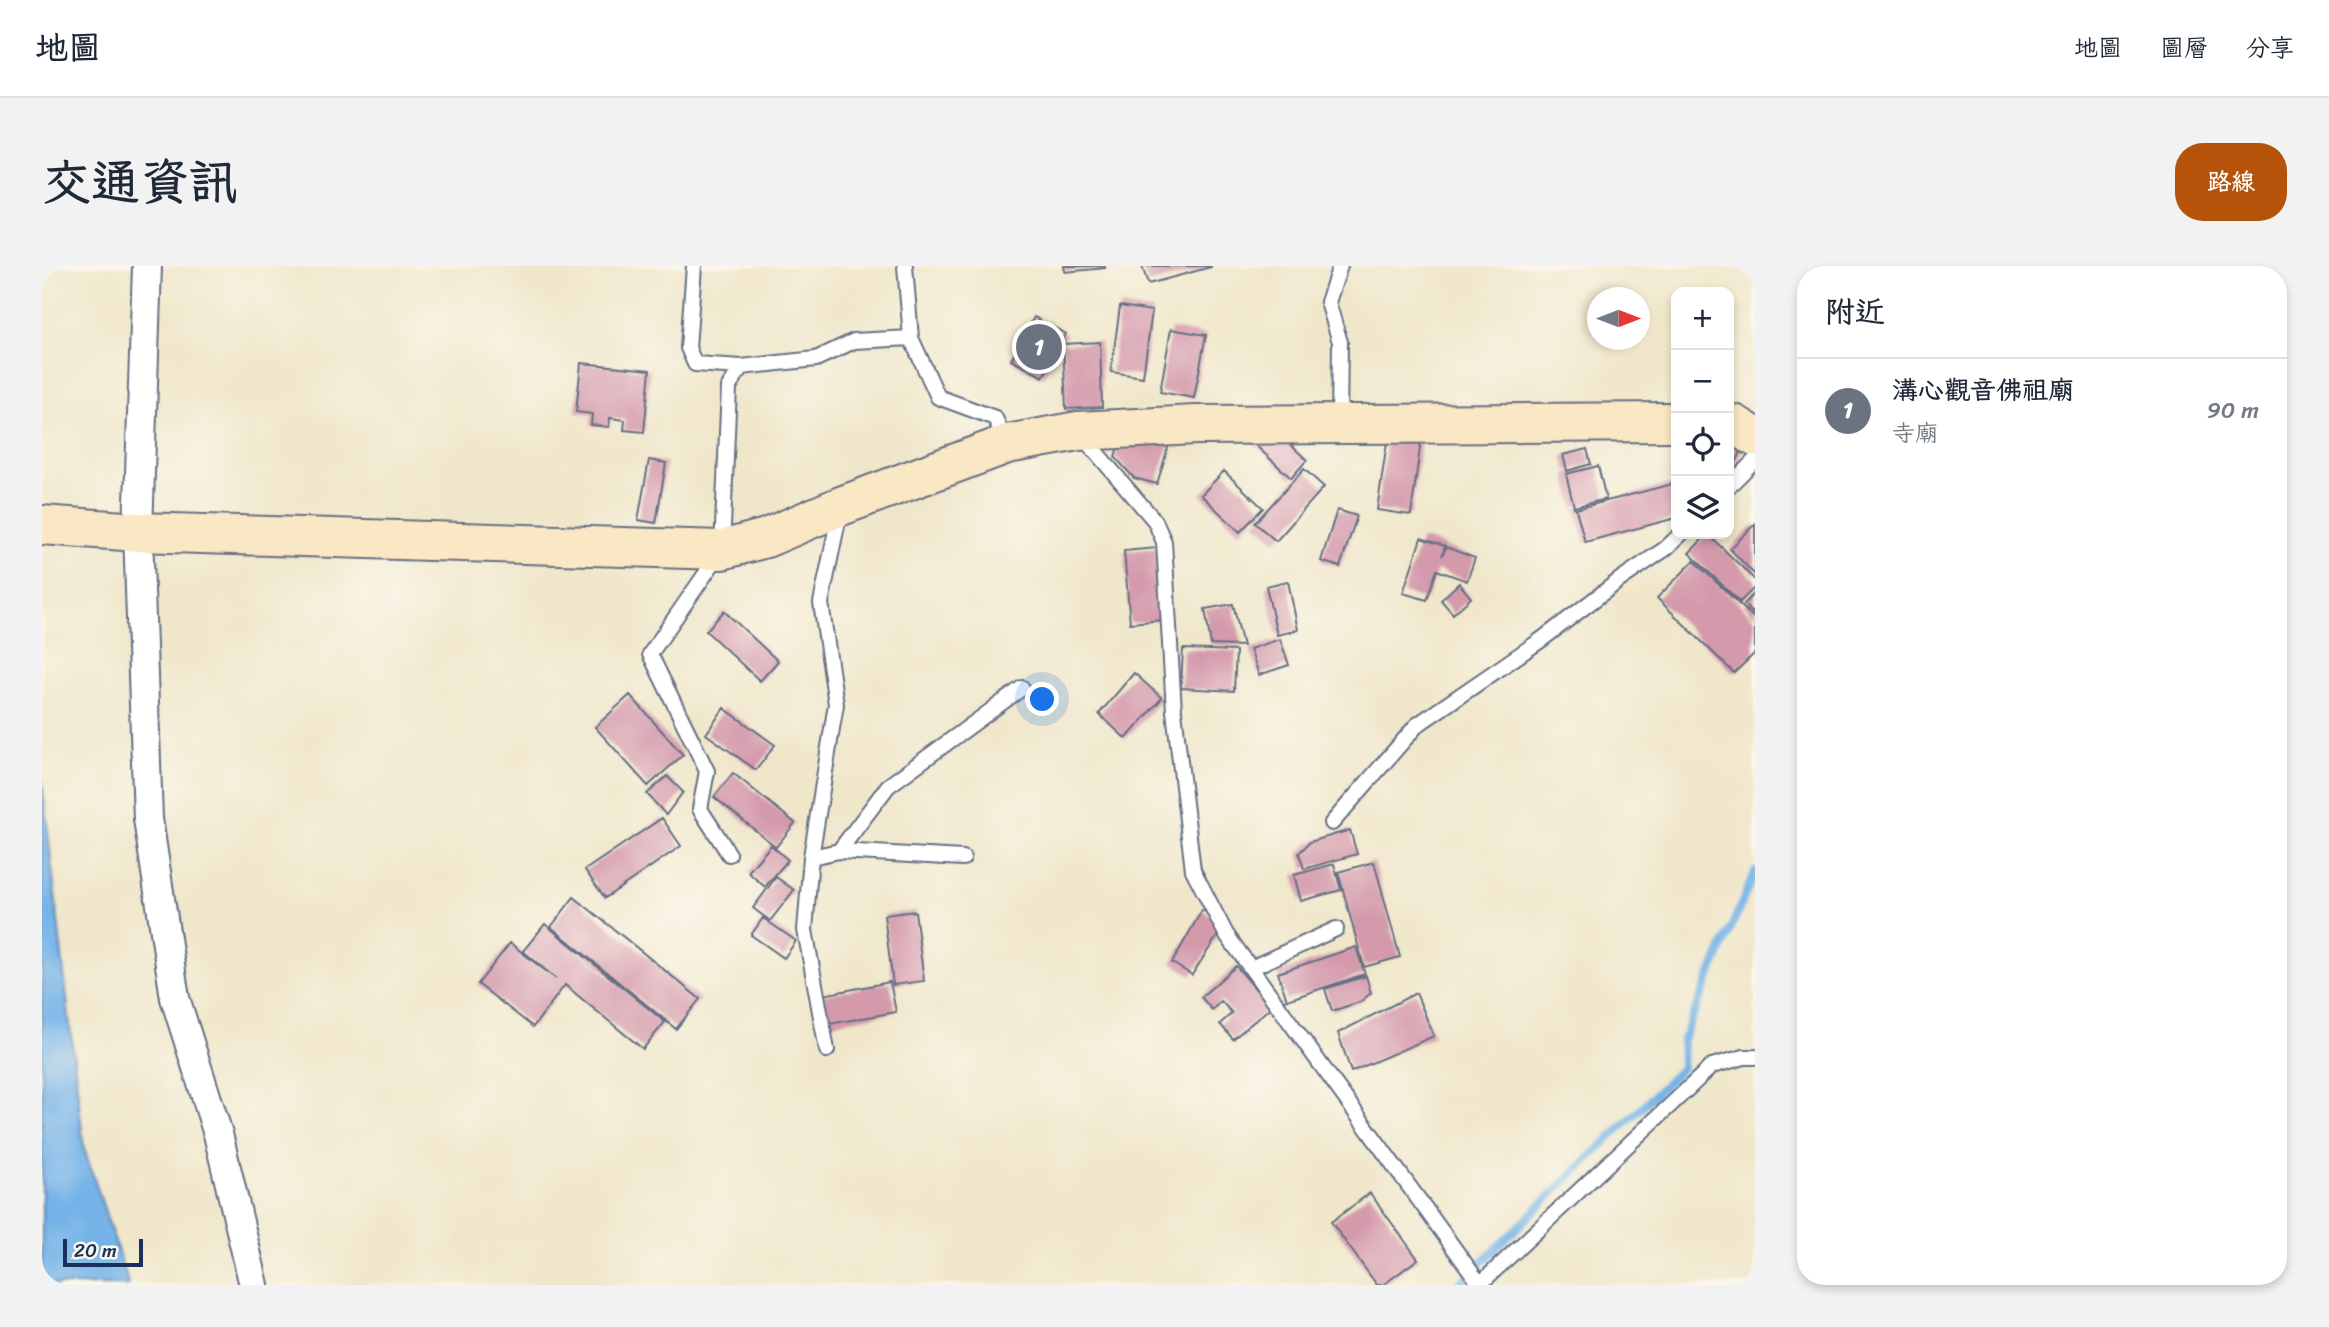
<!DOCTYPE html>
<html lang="zh-TW">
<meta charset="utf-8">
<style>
body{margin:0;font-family:Sriracha,"LXGW WenKai TC",sans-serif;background:#f2f2f3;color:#1f2937}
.controls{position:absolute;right:21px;top:21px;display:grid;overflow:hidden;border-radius:14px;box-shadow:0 4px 10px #0003}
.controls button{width:63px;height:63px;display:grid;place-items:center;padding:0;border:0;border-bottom:2px solid #e0e1e3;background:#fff;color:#1f2937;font:35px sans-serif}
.compass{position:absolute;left:1545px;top:21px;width:63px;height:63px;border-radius:50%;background:#fff;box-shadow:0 4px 10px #0003;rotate:90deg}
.scale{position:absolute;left:21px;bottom:18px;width:80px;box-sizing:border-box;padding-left:7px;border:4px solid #1b2f5e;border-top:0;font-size:19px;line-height:24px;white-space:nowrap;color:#1b2f5e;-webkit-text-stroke:5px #fbf7ec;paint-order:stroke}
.you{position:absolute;left:1001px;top:434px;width:24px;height:24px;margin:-18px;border:5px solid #fff;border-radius:50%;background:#1a73e8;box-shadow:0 0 0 10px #1a73e833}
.badge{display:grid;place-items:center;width:46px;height:46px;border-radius:50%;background:#b45309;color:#fff;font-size:23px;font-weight:700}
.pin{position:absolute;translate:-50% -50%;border:4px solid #fff;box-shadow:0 2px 7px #0006}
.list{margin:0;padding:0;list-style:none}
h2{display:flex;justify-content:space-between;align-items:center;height:91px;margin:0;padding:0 28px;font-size:30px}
h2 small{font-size:23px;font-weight:400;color:#747a83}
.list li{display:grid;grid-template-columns:46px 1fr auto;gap:21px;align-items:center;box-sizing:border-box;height:105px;padding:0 28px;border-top:2px solid #e0e1e3}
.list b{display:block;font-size:26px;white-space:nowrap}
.list p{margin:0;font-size:23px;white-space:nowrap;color:#747a83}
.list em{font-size:23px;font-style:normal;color:#747a83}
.icon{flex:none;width:38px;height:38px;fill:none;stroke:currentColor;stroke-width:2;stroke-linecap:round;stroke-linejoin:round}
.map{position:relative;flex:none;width:1713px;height:1019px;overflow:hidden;border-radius:28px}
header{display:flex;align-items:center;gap:42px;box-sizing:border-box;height:98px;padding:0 35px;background:#fff;border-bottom:2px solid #e0e1e3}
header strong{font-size:33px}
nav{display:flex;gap:38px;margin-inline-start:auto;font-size:24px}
.intro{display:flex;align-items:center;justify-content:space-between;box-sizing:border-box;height:168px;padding:0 42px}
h1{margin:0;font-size:49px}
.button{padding:18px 32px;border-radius:28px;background:#b45309;color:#fff;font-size:24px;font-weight:700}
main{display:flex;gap:42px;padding:0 42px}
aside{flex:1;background:#fff;border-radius:28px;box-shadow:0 4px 10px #0003}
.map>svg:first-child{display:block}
.water{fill:#75b3e8;stroke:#4871a3;stroke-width:2}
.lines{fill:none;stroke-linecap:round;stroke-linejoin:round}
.stream{stroke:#75b3e8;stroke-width:8}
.building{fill:#d49aac}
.lane-casing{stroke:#666f84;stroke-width:18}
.street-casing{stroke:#666f84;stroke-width:32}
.secondary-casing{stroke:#666f84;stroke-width:42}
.lane{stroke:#fff;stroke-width:14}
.street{stroke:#fff;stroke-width:28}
.secondary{stroke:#fae7c3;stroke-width:38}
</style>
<header>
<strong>地圖</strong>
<nav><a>地圖</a><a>圖層</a><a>分享</a></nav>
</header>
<div class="intro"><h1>交通資訊</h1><a class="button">路線</a></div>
<main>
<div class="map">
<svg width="1713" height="1019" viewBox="0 0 1713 1019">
<rect width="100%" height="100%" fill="#fbf7ec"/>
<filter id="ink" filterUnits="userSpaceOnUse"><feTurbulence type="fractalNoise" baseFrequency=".0143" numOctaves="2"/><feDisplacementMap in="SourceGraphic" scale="14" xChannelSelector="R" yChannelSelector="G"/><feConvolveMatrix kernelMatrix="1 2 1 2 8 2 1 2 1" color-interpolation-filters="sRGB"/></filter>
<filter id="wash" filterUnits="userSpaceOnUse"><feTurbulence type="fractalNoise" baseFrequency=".00686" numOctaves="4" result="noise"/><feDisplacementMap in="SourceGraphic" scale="28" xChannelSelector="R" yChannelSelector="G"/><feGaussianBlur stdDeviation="1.57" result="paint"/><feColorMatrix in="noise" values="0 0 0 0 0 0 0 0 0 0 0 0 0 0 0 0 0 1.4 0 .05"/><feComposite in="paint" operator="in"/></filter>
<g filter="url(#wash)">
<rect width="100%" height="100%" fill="#f0e7cb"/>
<path class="water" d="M0,514L42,882L87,1019H0Z"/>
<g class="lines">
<path class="stream" d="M1416,1019L1640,802L1641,773L1713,606"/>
</g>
<g id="blocks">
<path class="building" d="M1022,0H1063V2L1023,6Z
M1100,0H1169V1L1106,18Z
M1078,40L1110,45L1101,111L1069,106Z
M992,51L1024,68L1001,111L969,94Z
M1129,63L1164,69L1152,132L1118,126Z
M1058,76L1060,141L1024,143L1021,78Z
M539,97L608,104L602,166L582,164L583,154L568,152L567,161L549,159L550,148L534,146Z
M1238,169L1265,194L1249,212L1210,176Z
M1346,169L1379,174L1369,249L1335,244Z
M1129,172L1115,218L1092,212L1073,191L1078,173Z
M1687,176L1700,184L1689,207L1687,206Z
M1545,183L1549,198L1525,205L1521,189Z
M607,194L624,197L614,257L596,254Z
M1556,200L1564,233L1532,241L1524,208Z
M1262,203L1282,221L1234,275L1213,257Z
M1182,205L1221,242L1198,266L1159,229Z
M1634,217V252L1543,276L1534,243Z
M1295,244L1315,250L1298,301L1279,295Z
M1713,258V309L1688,283Z
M1666,268L1713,314V321L1698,336L1647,287Z
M1379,272L1403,280L1400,290L1404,281L1433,292L1425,315L1395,304L1385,334L1361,327Z
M1115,282L1121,354L1088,357L1082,285Z
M1652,295L1713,353V387L1692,407L1615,332Z
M1246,315L1256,364L1235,369L1224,320Z
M1417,317L1429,332L1411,348L1399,334Z
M1713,326V350L1702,338Z
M1191,338L1201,380L1169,379L1163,343Z
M682,345L736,395L718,415L664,365Z
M1238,373L1247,399L1217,409L1208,383Z
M1141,383L1194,385L1192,425L1139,422Z
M1092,407L1120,432L1084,473L1057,448Z
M588,429L641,489L606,520L553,461Z
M682,442L733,479L714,504L664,468Z
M691,507L753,557L734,581L672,531Z
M625,510L641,526L624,549L605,528Z
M620,552L639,580L563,632L543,604Z
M1308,564L1315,588L1262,603L1257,587L1268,576Z
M729,579L746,594L723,621L706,606Z
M1332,596L1358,691L1322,701L1296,606Z
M1292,598L1299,624L1259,635L1252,609Z
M734,611L752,624L728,655L711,642Z
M532,631L658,733L634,763L509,661Z
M1160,644L1169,649L1178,666L1150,709L1130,697Z
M873,645L882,715L851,719L842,649Z
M721,652L754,675L742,692L709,669Z
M503,658L623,756L601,783L523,719L491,761L436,718L468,677L514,713L481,685Z
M1314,681L1323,708L1245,734L1236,707Z
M1194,700L1229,741L1191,773L1178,758L1190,747L1179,735L1170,744L1159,731Z
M1324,710L1329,727L1318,736L1290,745L1283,723Z
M848,716L854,746L787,758L781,729Z
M1374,727L1392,770L1309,806L1296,767Z
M1328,927L1376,993L1341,1019H1335L1289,956Z"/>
</g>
</g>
<g filter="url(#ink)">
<use href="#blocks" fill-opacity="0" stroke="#666f84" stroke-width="2"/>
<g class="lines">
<defs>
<path id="lane" d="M652,0L646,82L653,98L699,101L687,121L680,284L608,388L665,505L658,543L687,588
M863,0L869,72L896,131L953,152L964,177
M699,101L774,93L812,75L869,72
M1297,156L1298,76L1286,36L1298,0
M1041,171L1113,255L1122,276L1132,445L1151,604L1184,668L1438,1018
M1687,220L1713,194
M1290,557L1375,459L1499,374L1579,313L1623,283L1639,268
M797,585L921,592
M769,591L797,585L846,520L980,422
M1209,702L1294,663
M785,784L763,664L769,591L794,438L779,337L798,245
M1437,1019L1670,800L1702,791H1713"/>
<path id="street" d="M105,0L96,266L106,553L133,732L176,868L212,1019"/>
<path id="secondary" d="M1687,158H1692L1713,171
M0,259L96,266L680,284L724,272L799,240L965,178L1036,165L1154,159L1634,156"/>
</defs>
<use href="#lane" class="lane-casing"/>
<use href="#street" class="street-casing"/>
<use href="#secondary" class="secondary-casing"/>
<use href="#lane" class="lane"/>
<use href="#street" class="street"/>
<use href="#secondary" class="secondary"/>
</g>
</g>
</svg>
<div class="controls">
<button>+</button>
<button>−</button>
<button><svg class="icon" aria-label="locate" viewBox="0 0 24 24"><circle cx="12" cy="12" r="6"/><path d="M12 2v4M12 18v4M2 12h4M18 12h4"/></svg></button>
<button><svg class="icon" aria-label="layers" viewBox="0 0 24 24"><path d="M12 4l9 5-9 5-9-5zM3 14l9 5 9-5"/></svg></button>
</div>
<svg class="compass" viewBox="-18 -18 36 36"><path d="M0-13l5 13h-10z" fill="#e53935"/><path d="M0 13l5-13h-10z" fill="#747a83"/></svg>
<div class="scale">20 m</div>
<div class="you"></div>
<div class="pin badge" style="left:997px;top:81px;background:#6b7280">1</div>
</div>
<aside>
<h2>附近<small></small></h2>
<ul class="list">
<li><span class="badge" style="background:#6b7280">1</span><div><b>溝心觀音佛祖廟</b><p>寺廟</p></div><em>90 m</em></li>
</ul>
</aside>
</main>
